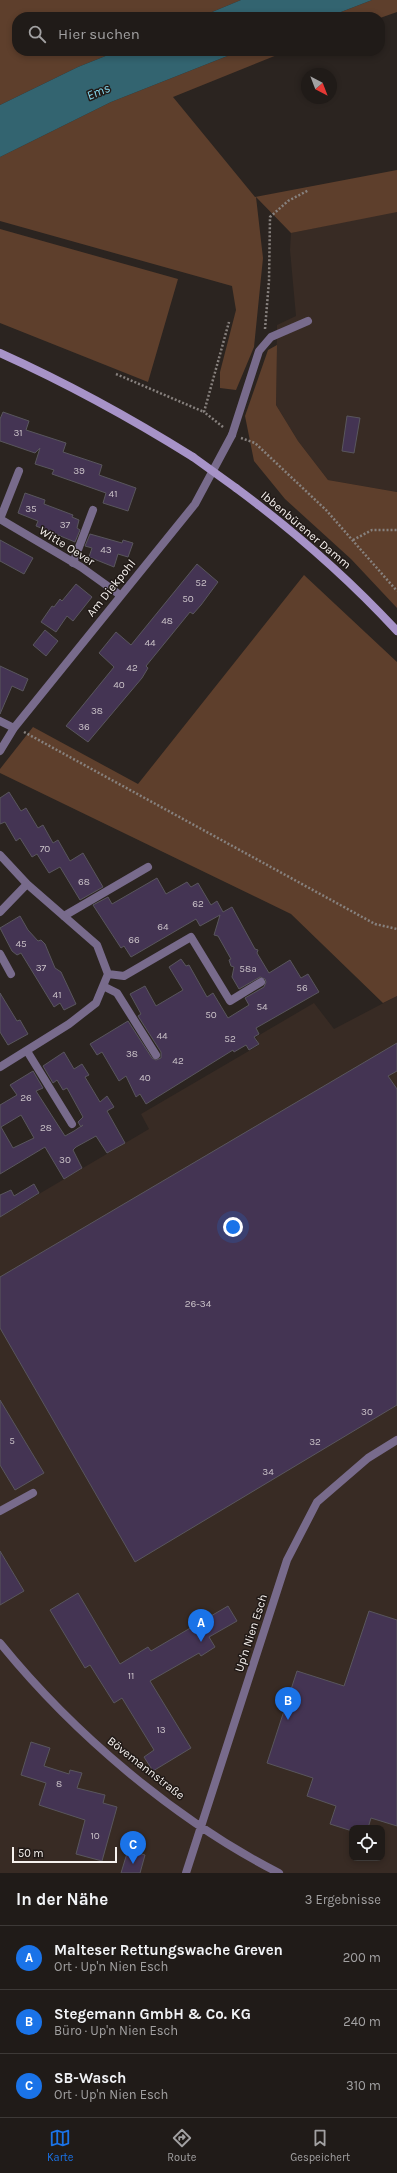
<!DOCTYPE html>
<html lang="de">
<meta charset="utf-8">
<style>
body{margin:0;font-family:Karla,sans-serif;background:#282421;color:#f1f3f6}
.controls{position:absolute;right:12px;bottom:12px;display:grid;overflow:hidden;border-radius:8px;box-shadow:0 2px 6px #0003}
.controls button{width:36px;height:36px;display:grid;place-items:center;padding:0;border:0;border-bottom:1px solid #3d3937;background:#201b18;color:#f1f3f6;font:20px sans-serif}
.compass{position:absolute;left:301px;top:68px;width:36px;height:36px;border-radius:50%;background:#201b18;box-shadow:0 2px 6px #0003;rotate:138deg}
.scale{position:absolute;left:12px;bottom:10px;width:105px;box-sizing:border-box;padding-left:4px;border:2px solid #f7f2ef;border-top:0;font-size:11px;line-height:14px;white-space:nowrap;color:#f7f2ef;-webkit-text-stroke:3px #211a17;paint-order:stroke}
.you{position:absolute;left:233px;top:1227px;width:14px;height:14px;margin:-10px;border:3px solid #fff;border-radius:50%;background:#1a73e8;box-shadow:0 0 0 6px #1a73e833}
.badge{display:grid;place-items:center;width:26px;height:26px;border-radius:50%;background:#1a73e8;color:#fff;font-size:13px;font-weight:700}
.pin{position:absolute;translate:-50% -33px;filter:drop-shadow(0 1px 2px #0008)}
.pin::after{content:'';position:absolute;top:21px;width:14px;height:12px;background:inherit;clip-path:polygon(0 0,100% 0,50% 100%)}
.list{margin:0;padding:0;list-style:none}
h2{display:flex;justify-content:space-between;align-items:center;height:52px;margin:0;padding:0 16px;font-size:17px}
h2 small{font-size:13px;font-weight:400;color:#a2a1a2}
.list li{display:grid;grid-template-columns:26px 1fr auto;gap:12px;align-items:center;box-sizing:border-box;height:64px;padding:0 16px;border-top:1px solid #3d3937}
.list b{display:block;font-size:15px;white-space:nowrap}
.list p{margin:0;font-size:13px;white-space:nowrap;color:#a2a1a2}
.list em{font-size:13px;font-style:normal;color:#a2a1a2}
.icon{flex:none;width:22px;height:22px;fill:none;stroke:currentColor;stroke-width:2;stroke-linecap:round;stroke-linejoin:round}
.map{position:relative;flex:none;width:397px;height:1873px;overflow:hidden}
.search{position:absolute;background:#201b18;box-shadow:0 2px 6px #0003;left:12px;right:12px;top:12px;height:44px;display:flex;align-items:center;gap:10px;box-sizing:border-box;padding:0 14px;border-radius:16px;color:#a2a1a2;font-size:15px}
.sheet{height:244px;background:#201b18}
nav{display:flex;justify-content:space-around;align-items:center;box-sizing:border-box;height:56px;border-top:1px solid #3d3937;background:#201b18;font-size:11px;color:#a2a1a2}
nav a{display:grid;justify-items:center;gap:2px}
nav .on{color:#1a73e8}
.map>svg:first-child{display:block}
.built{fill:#382b24;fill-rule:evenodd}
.green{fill:#5e3f2c}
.water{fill:#336470}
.building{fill:#443453;stroke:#59565d;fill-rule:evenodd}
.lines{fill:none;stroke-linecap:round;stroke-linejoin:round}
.path{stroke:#87817e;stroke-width:2.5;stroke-dasharray:2 2;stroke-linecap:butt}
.service{stroke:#786b8c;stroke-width:8}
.minor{stroke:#786b8c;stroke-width:8}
.secondary{stroke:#a793c8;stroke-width:8}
.secondary-bridge{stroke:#a793c8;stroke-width:8}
.labels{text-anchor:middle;stroke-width:3;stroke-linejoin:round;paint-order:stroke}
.number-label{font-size:10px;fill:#cac2c8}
.street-label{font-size:12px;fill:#f7f2ef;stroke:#211a17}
.water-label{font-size:13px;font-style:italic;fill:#85d8ee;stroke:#211a17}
</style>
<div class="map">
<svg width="397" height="1873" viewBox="0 0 397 1873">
<rect width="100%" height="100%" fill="#2b2420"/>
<path class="built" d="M397,211V492L328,480L298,441L276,405L277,325L296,316L290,250L291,233Z
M397,996V1873H0V1217L149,1129L141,1114L259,1045L256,1037L314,1003L334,1029ZM352,1828H382V1858H352Z"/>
<path class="green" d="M0,0H241L200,17H17V51H118L78,67L0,105Z
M372,0H397V12L380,18L328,17Z
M240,51H287L173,97L255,197L397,170V212L291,233L256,197L263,258L254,347L236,390L220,388V372L236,310L232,286L0,221V157L111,102Z
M0,229L178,279L148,382L0,323Z
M277,345L276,405L298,441L328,480L397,492V608L351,559L285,499L254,461L245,416L268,350Z
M304,575L397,662V996L383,1003L291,914L0,773V769L33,727L138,784Z"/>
<path class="water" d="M241,0H372L328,17H200Z
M118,51H240L111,102L0,157V105L78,67Z"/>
<path class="building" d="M3,412L29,421L26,430L66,443L63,452L102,465L99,475L136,488L128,511L103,503L106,493L52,474L54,470L35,464L40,448L35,453L0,441V419Z
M347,416L360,418L354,453L342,451Z
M25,493L45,500L44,504L73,515L72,517L79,520L77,528L80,530L75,542L36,526L38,521L18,513Z
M90,534L122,543L123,540L133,543L128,557L118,554L114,567L89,557L92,548L85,546Z
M0,540L33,558L24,574L0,561Z
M197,564L218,582L201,605L193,614L190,612L146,666L148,668L142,678L88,742L66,726L114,667L99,653L116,632L131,645Z
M76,584L92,597L73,621L67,616L56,632L41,622L52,606L54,607L60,599L62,601Z
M45,630L58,641L46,656L33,645Z
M0,666L28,679L23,691L12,686L0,714Z
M9,792L21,811L26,808L38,828L43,825L53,843L58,840L70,861L83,853L103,887L80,900L60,867L49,873L37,854L32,857L20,838L16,841L5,822L0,824V798Z
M157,878L166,894L187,882L191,887L198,883L211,905L217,901L223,912L232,907L255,949L258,950L257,953L269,973L290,960L301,978L308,974L319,992L256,1028L259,1034L254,1037L259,1044L249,1050L246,1045L234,1052L233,1050L146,1104L140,1094L136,1097L126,1076L119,1081L102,1052L97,1055L90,1044L128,1021L152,1058L156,1060L161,1058V1052L138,1016L141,1014L130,994L145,986L156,1006L183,990L169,967L181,959L186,966L189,965L207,997L213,993L228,1018L249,1005L245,998L264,987L266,982L265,979L260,977L239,989L232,977L234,967L231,966L229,960L231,959L218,936L214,935L220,915L200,926L196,919L131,957L124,946L121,948L93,905L108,897L112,904Z
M20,916L28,930L38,941L41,940L45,944L55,968L61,972L76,1004L64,1010L60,1003L54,1007L21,953L17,955L12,951L0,928Z
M0,993L17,1021L20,1020L28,1034L8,1045L0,1032Z
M397,1043V1071L388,1076L397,1089V1405L135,1562L0,1328V1277Z
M64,1052L74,1069L82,1064L89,1075L85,1077L100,1102L107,1096L114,1107L107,1111L125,1143L107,1153L96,1136L76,1147L73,1150L82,1168L64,1179L45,1147L0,1174V1105L17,1095L10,1085L33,1071L43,1088L36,1091L65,1136L74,1131L83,1125L81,1127L78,1122L83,1117L67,1088L63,1090L57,1080L53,1083L43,1066ZM21,1115L34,1138L13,1148L1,1127Z
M34,1184L39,1193L0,1217V1195L11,1190L14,1196Z
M0,1400L44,1473L15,1490L0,1465Z
M0,1551L24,1591L0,1605Z
M78,1593L120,1664L148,1647L151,1651L228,1606L237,1621L209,1637L215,1647L201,1656L199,1653L150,1681L191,1748L153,1771L144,1757L154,1750L122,1698L114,1703L90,1665L85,1668L50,1610Z
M369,1611L397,1620V1826L371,1818L368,1828H352V1831L330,1824L336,1806L307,1796L313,1778L267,1763L297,1671L344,1686Z
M31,1742L50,1748L44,1766L69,1774L70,1770L82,1773L77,1788L105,1795L103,1803L117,1807L102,1861L76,1854L85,1820L39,1805L46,1783L21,1775Z
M128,1850L145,1855L140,1873H121Z"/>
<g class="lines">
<path class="path" d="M265,329L269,281L270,217L288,201L309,190
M116,374L204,412
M223,427L204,412L229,322
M241,438L255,443L326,510L397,591
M353,540L372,530H397
M24,732L375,924L397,929"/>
<path class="service" d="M232,435L259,351L271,337L308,321
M0,519L19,471
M73,563L93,510
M64,916L148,867
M0,1511L33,1493"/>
<path class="minor" d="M0,519L81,567L120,595
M0,721L14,728
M0,751L14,728L195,504L232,435
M0,855L27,884L97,945L108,974L96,1003L69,1024L0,1067
M0,912L27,884
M0,954L11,974
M108,974L124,976L191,937L230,1001L261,982
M103,986L117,993L156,1055
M27,1051L72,1124
M0,1643C73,1733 175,1820 279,1873
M186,1873L287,1560L317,1502L368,1458L397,1440"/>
<path class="secondary" d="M0,353C69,384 129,417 193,457
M236,488C294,531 348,578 397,631"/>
<path class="secondary-bridge" d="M193,457L236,488"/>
</g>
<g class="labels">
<g class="number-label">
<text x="18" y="436">31</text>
<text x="79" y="474">39</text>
<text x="113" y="497">41</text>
<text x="31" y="512">35</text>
<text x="65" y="528">37</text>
<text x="106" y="553">43</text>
<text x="201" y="586">52</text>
<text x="188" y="602">50</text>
<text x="167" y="624">48</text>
<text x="150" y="646">44</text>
<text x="132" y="671">42</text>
<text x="119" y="688">40</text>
<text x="97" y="714">38</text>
<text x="84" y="730">36</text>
<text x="45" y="852">70</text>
<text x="84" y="885">68</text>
<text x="198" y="907">62</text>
<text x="163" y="930">64</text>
<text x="134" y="943">66</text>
<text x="21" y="947">45</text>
<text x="41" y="971">37</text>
<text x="248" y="972">58a</text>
<text x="302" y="991">56</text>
<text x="57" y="998">41</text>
<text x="262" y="1010">54</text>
<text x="211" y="1018">50</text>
<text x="162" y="1039">44</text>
<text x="230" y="1042">52</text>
<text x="132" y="1057">38</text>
<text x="178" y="1064">42</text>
<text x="145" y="1081">40</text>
<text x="26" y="1101">26</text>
<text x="46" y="1131">28</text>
<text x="65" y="1163">30</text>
<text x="198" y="1307">26-34</text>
<text x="367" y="1415">30</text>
<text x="12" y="1444">5</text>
<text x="315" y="1445">32</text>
<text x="268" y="1475">34</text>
<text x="131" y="1679">11</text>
<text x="161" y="1733">13</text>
<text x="59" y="1787">8</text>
<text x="95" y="1839">10</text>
</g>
<g class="street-label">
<text transform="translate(306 530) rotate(40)" y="4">Ibbenbürener Damm</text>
<text transform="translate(67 546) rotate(32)" y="4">Witte Oever</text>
<text transform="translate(111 588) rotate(-51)" y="4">Am Diekpohl</text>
<text transform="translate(251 1633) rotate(-72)" y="4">Up'n Nien Esch</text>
<text transform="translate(146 1768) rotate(38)" y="4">Bövemannstraße</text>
</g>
<g class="water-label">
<text transform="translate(98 91) rotate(-23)" y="5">Ems</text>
</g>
</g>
</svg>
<div class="controls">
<button><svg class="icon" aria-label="locate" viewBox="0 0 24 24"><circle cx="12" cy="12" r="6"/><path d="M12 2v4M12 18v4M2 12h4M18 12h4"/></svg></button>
</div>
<svg class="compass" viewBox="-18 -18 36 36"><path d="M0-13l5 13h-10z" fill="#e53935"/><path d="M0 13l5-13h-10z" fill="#a2a1a2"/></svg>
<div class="scale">50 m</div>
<div class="you"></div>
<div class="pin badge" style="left:201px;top:1642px">A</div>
<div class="pin badge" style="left:288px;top:1720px">B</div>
<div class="pin badge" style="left:133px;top:1864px">C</div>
<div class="search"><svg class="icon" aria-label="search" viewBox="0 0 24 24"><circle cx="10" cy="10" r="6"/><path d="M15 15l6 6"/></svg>Hier suchen</div>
</div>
<section class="sheet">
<h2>In der Nähe<small>3 Ergebnisse</small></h2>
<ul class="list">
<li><span class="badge">A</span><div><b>Malteser Rettungswache Greven</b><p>Ort · Up'n Nien Esch</p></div><em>200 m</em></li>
<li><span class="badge">B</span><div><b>Stegemann GmbH &amp; Co. KG</b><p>Büro · Up'n Nien Esch</p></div><em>240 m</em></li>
<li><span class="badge">C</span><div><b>SB-Wasch</b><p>Ort · Up'n Nien Esch</p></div><em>310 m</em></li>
</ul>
</section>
<nav>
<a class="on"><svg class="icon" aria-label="map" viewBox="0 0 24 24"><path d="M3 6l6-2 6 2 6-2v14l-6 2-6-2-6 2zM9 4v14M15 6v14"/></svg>Karte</a>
<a><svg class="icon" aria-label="directions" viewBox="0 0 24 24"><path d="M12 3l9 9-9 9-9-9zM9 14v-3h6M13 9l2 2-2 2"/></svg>Route</a>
<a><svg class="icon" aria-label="saved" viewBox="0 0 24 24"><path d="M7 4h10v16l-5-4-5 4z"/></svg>Gespeichert</a>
</nav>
